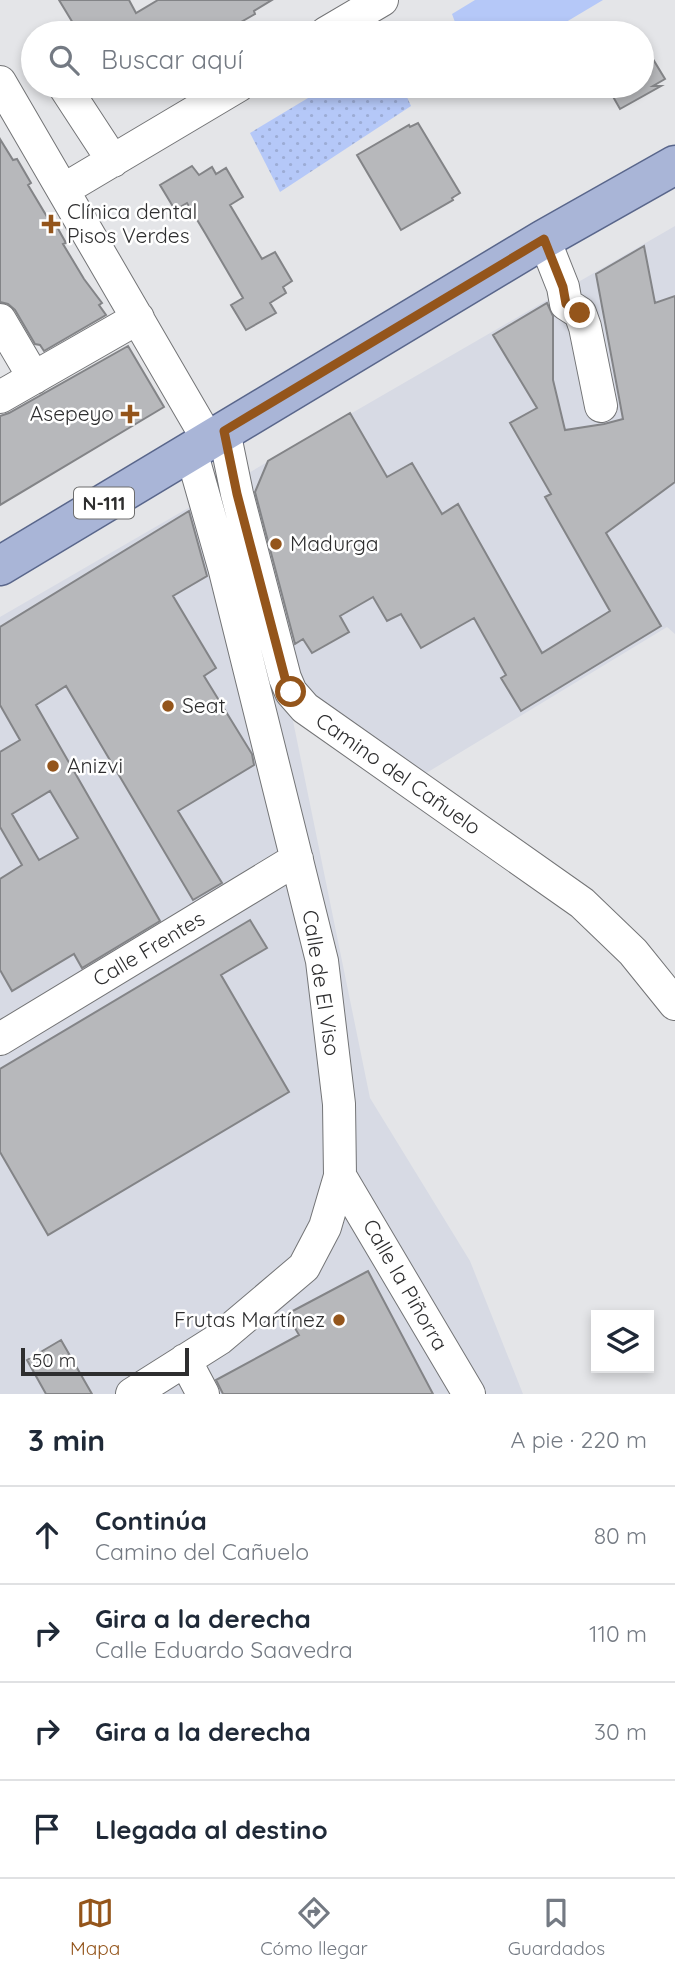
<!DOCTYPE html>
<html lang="es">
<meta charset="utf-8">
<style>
body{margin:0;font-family:Quicksand,sans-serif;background:#f6f6f7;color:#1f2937}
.controls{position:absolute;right:21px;bottom:21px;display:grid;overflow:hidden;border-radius:0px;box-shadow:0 4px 10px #0003}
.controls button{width:63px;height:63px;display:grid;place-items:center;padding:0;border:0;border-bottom:2px solid #e0e1e3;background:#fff;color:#1f2937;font:35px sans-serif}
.scale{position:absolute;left:21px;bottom:18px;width:168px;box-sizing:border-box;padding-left:7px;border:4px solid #2e2e2f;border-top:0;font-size:19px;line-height:24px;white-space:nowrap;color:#2e2e2f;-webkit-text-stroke:5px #fff;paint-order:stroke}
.stop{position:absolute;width:21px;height:21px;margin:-16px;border:5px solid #94551b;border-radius:50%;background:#fff}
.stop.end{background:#94551b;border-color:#fff;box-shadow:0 2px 7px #0008}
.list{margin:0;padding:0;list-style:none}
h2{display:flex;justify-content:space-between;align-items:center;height:91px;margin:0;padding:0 28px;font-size:30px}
h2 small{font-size:23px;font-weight:400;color:#747a83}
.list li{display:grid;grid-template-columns:46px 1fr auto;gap:21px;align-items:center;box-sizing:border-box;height:98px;padding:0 28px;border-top:2px solid #e0e1e3}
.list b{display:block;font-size:26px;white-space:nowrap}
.list p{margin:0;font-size:23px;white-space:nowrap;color:#747a83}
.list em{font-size:23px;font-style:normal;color:#747a83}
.icon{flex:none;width:38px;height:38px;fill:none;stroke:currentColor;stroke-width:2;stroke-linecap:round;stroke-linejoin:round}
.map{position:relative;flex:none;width:675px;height:1394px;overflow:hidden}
.search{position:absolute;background:#fff;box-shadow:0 4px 10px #0003;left:21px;right:21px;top:21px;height:77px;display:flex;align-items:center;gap:18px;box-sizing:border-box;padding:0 24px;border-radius:38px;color:#747a83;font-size:26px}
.sheet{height:483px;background:#fff}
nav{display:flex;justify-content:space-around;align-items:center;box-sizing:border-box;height:98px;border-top:2px solid #e0e1e3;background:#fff;font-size:19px;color:#747a83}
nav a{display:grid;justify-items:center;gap:4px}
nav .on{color:#94551b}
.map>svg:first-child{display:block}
.built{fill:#d7dae4}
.grass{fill:#b5c8f8}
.park{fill:url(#park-dots)}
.building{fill:#b7b8bb;stroke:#838487;stroke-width:2;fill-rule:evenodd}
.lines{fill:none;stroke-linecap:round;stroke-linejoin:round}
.minor-casing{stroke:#737476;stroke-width:34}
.major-casing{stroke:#59668b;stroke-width:41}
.minor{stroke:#fff;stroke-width:32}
.major{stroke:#a9b5d7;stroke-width:38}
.route{stroke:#94551b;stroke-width:9}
.poi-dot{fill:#94551b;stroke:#fff;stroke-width:2.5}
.labels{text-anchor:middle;stroke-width:5;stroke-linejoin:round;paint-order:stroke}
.shield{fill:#fff;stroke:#6d6d6d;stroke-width:2}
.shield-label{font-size:19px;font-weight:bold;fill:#2e2e2f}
.poi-label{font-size:21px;fill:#2e2e2f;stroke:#fff;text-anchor:start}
.street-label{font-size:21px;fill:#2e2e2f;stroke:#fff}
</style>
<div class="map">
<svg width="675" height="1394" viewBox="0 0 675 1394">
<defs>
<pattern id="park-dots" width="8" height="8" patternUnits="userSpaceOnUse" patternTransform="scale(1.75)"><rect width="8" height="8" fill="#b5c8f8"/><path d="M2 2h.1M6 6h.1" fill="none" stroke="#9cacd5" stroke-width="1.8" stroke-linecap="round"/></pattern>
</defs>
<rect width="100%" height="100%" fill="#e4e5e8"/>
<path class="built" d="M675,226V634L667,627L395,792L292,716L370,1098L470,1261L523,1394H0V617Z"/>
<path class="grass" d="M475,0H603L556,28L557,33H459L452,14Z"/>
<path class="park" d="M328,86H402L411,106L280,192L250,133Z"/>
<path class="building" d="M59,0H129L136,13L158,0H272L254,11L255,14L229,29L228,33H79Z
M642,41L665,79L653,86H661L620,109L607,86H642Z
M418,123L460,193L452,198L453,200L401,230L357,155L409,125L410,127Z
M0,139L13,160L17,159L31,183L28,185L49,220L52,218L66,243L63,244L84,279L102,303L99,305L106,315L44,351L40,345L35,344L15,310L8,304L0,302Z
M192,166L199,175L212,167L216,174L226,168L243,197L230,205L262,259L275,252L292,281L283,287L286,293L270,303L276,313L246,330L231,305L243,298L205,233L187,203L175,210L160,185Z
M644,246L655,303L675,296V482L606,533L661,626L521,711L501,678L506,675L474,618L421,648L401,614L387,621L373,597L340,616L349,632L312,653L303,639L295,644L255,492L268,461L350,413L387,477L412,463L442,514L458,504L542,653L610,611L545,497L551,494L510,423L537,408L493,335L547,303L553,316V380L565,430L604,424L623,419L596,274Z
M128,346L164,407L0,505V416L9,413Z
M189,511L207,576L173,596L216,668L204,676L252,754L254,765L178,811L222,883L193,900L66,686L36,705L160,921L82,968L74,954L12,991L0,970V879L22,865L0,827V752L20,740L0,705V627ZM50,791L78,838L39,860L12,814Z
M250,920L267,948L221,975L289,1092L48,1235L0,1152V1069Z
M368,1271L433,1394H223L216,1380L299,1335L287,1314Z
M61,1340L92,1394H46L27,1360Z"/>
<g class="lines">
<defs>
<path id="minor" d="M326,33L382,0
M0,82L200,426
M64,86L113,161
M63,190L238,86
M544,239L563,287L566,304L580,313L585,327L601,406
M0,320L34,378
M0,397L138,318
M224,431L237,494L285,678L291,692L305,708L582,903L633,952L675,1004
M0,1039L297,859
M340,1176L469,1394
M185,1360L203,1394
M132,1394L219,1339L304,1267L325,1227L340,1176L339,1104L322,961L224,567L191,451"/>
<path id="major" d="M0,566L544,239L675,165"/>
</defs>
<use href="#minor" class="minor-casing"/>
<use href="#major" class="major-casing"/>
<use href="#minor" class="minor"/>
<use href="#major" class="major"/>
</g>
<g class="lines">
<path class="route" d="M291,692L285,678L237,494L224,431L544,239L563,287L566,304L580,313"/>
</g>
<g class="poi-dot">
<path d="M47.5 213.5h7v7h7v7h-7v7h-7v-7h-7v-7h7z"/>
<path d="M126.5 403.5h7v7h7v7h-7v7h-7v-7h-7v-7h7z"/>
<circle cx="276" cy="544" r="7"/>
<circle cx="168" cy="706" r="7"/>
<circle cx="53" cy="766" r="7"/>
<circle cx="339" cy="1320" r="7"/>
</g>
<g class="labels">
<rect class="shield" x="74" y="487.5" width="60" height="31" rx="5"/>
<g class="shield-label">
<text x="104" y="510">N-111</text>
</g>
<g class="poi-label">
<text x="67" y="219">Clínica dental<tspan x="67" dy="24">Pisos Verdes</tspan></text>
<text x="114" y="421" text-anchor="end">Asepeyo</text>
<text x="290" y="551">Madurga</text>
<text x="182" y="713">Seat</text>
<text x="67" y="773">Anizvi</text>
<text x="325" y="1327" text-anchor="end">Frutas Martínez</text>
</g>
<g class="street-label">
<text transform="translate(398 774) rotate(35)" y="7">Camino del Cañuelo</text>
<text transform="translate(149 949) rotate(-31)" y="7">Calle Frentes</text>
<text transform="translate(321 983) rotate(81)" y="7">Calle de El Viso</text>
<text transform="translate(405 1285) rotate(60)" y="7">Calle la Piñorra</text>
</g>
</g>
</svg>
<div class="controls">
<button><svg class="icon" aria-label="layers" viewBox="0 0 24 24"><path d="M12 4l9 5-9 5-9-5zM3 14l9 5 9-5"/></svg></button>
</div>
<div class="scale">50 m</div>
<div class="stop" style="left:291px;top:692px"></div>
<div class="stop end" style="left:580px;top:313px"></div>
<div class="search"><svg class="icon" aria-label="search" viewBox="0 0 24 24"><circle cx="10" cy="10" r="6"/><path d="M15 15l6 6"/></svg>Buscar aquí</div>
</div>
<section class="sheet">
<h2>3 min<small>A pie · 220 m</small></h2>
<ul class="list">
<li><svg class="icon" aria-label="ahead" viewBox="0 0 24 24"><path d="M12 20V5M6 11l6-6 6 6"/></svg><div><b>Continúa</b><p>Camino del Cañuelo</p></div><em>80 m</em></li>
<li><svg class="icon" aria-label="right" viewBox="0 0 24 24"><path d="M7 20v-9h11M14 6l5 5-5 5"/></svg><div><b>Gira a la derecha</b><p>Calle Eduardo Saavedra</p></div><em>110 m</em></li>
<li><svg class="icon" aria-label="right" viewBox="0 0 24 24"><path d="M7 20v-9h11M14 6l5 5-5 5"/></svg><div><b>Gira a la derecha</b></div><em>30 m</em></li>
<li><svg class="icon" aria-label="arrive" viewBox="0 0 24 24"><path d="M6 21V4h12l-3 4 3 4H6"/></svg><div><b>Llegada al destino</b></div></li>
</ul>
</section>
<nav>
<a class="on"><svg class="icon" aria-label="map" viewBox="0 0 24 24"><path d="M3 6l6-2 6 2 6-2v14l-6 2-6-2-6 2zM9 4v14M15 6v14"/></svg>Mapa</a>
<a><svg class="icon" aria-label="directions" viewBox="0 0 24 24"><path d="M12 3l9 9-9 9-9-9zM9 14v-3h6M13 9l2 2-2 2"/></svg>Cómo llegar</a>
<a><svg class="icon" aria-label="saved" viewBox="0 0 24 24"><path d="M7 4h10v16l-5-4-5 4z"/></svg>Guardados</a>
</nav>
